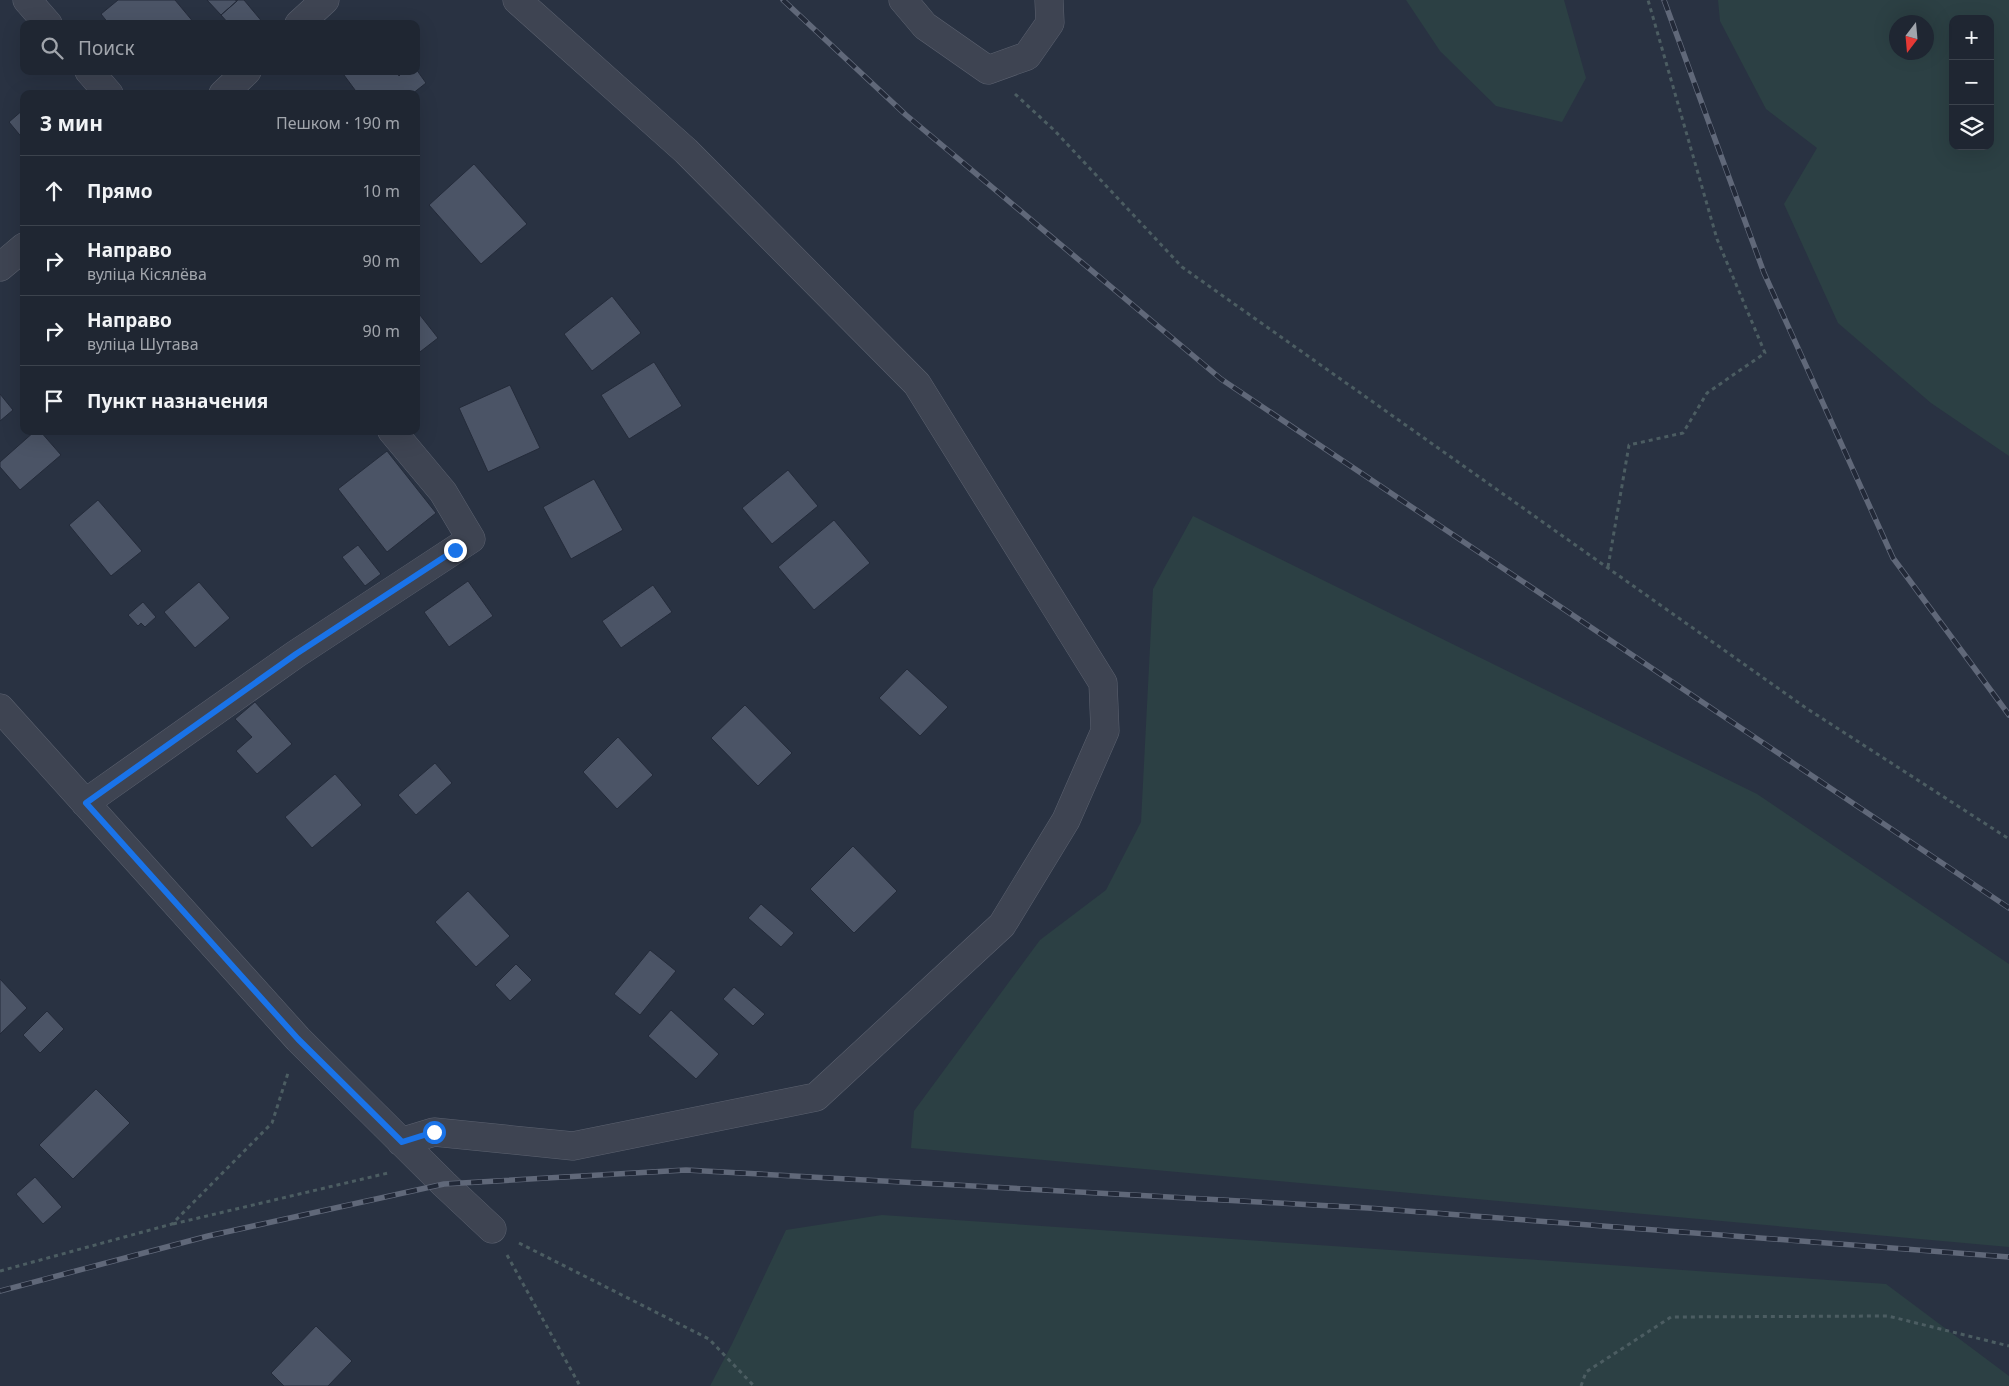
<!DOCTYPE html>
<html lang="ru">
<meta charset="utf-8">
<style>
body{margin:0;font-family:"Noto Sans",sans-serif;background:#2c323e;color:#f1f3f6}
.controls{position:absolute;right:15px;top:15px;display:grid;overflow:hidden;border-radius:10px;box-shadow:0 5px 20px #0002}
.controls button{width:45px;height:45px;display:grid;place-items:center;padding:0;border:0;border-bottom:1px solid #3c434d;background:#1f2632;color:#f1f3f6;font:25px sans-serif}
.compass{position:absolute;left:1889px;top:15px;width:45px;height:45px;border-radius:50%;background:#1f2632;box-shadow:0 5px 20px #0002;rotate:196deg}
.stop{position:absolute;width:15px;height:15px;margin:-11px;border:4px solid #1a73e8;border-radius:50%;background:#fff}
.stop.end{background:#1a73e8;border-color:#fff;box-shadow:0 1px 5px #0008}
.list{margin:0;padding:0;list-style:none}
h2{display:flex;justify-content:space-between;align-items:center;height:65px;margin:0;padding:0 20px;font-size:21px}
h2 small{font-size:16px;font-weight:400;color:#a1a5ac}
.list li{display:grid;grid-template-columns:32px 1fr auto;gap:15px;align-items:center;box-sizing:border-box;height:70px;padding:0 20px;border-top:1px solid #3c434d}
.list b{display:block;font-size:19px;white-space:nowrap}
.list p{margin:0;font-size:16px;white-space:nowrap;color:#a1a5ac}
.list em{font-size:16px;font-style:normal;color:#a1a5ac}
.icon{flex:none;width:28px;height:28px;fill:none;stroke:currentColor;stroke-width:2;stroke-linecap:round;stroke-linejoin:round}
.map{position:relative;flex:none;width:2009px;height:1386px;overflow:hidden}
.search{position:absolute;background:#1f2632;box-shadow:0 5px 20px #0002;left:20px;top:20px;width:400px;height:55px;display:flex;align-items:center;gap:12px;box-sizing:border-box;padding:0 18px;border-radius:10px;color:#a1a5ac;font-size:19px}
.panel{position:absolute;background:#1f2632;box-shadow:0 5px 20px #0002;left:20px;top:90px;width:400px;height:345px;border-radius:10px}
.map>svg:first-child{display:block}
.green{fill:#2c4044;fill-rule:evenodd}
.building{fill:#4b5466;stroke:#242b3a}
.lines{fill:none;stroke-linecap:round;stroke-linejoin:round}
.minor-casing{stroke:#5c6270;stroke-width:29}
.path{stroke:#4c5d62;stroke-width:3;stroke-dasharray:4 4;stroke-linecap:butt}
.minor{stroke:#3e4452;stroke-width:28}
.rail-casing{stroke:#606879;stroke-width:5.5}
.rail{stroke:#222938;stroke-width:4;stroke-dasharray:11;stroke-linecap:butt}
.route{stroke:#1a73e8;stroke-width:6}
</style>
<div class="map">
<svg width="2009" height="1386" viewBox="0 0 2009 1386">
<rect width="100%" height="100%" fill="#293242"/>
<path class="green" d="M1406,0H1564L1586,78L1562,122L1496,106L1440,51Z
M1718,0H2009V456L1931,403L1838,323L1784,204L1817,148L1766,109L1720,21ZM1953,19H1990V146H1953ZM1926,22V52H1896V22Z
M1193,516L1757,794L2009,964V1247L911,1148L914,1111L1040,940L1106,890L1141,822L1153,589Z
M882,1215L1886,1284L2009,1376V1386H710L732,1344L786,1230Z"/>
<path class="building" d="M118,0H175L195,24H109L101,14Z
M207,0H235L237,1L221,15Z
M238,0H244L264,24H229L221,15Z
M416,69L426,83L412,94H358L341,71H396L399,76L404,71H416Z
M24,109V140L9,122Z
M474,164L527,224L481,264L429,205Z
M612,296L641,333L592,371L564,334Z
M416,310L438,338L416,355Z
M654,362L682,406L629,439L601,395Z
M510,385L540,448L488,472L459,408Z
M0,394L13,410L0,421Z
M35,431H40L61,455L20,490L0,467V462Z
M387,451L436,513L387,552L338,489Z
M788,470L818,506L772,544L742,508Z
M594,479L623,530L571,559L543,507Z
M98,500L142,551L111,576L69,525Z
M834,520L870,563L814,610L778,567Z
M358,545L381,574L365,586L342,557Z
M468,581L493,616L449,647L424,612Z
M199,582L230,618L195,648L164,612Z
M653,585L672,612L621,648L602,621Z
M143,602L156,617L145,627L141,623L138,626L128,615Z
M907,669L948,707L920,736L879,698Z
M255,702L292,744L257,774L236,751L252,737L235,719Z
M745,705L792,753L758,786L711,738Z
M618,737L653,775L617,809L583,772Z
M435,763L452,783L416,815L398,795Z
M335,774L362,805L312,848L285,817Z
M853,846L897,891L854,933L810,889Z
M468,891L510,936L476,967L435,922Z
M761,904L794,933L781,947L748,918Z
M650,950L676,971L640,1015L614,994Z
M516,964L532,980L510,1001L495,985Z
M0,979L27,1008L0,1034Z
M734,987L765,1014L753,1026L723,999Z
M671,1010L719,1054L696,1079L648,1036Z
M47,1011L64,1029L40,1053L23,1035Z
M96,1089L130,1123L73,1179L39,1145Z
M35,1177L62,1207L43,1224L16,1194Z
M316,1326L352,1361L328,1386H284L271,1373Z"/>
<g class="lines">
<defs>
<path id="minor" d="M27,0L48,24
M903,0L925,26L988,70L1027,56L1050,23L1049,0
M299,24L325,0
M89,71L109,94
M223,94L247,71
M0,267L24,247
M0,708L298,1039L444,1184L492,1229
M85,803L296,654L471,539L443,492L392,431
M401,1142L434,1132L573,1146L816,1097L1002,925L1066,820L1105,731L1103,683L917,384L686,151L517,0"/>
</defs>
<use href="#minor" class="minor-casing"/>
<path class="path" d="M1015,94L1054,130L1182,267L1806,708L2009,839
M1608,567L1629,445L1683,433L1707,393L1765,353L1717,239L1648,0
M173,1224L388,1173
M519,1243L709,1339L754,1386
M507,1255L580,1386
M0,1271L172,1224L272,1123L288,1073
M1581,1386L1586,1372L1671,1317L1888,1316L2009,1346"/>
<use href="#minor" class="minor"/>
<defs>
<path id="rail" d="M783,0L906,115L1221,379L2009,908
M1664,0L1764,273L1893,558L2009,715
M0,1291L208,1236L444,1184L686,1170L1368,1208L2009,1257"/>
</defs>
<use href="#rail" class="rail-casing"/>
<use href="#rail" class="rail"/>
</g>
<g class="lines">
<path class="route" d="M434,1132L402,1142L298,1039L86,803L296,654L455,550"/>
</g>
</svg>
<div class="controls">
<button>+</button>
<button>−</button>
<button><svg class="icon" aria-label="layers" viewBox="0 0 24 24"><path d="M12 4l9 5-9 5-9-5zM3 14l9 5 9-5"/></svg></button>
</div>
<svg class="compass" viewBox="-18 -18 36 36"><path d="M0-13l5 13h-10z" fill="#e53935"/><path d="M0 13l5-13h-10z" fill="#a1a5ac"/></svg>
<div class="stop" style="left:434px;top:1132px"></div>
<div class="stop end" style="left:455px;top:550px"></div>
<div class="search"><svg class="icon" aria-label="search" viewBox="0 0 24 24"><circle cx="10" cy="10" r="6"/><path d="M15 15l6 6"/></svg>Поиск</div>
<section class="panel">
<h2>3 мин<small>Пешком · 190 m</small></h2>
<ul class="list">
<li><svg class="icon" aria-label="ahead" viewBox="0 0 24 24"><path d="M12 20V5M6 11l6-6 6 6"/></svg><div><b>Прямо</b></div><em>10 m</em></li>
<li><svg class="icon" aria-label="right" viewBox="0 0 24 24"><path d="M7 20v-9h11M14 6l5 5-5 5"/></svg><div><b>Направо</b><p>вуліца Кісялёва</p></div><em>90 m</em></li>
<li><svg class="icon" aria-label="right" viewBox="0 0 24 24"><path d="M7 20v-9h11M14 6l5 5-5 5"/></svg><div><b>Направо</b><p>вуліца Шутава</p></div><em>90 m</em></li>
<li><svg class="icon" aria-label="arrive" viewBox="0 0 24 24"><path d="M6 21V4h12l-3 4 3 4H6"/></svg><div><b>Пункт назначения</b></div></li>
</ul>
</section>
</div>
